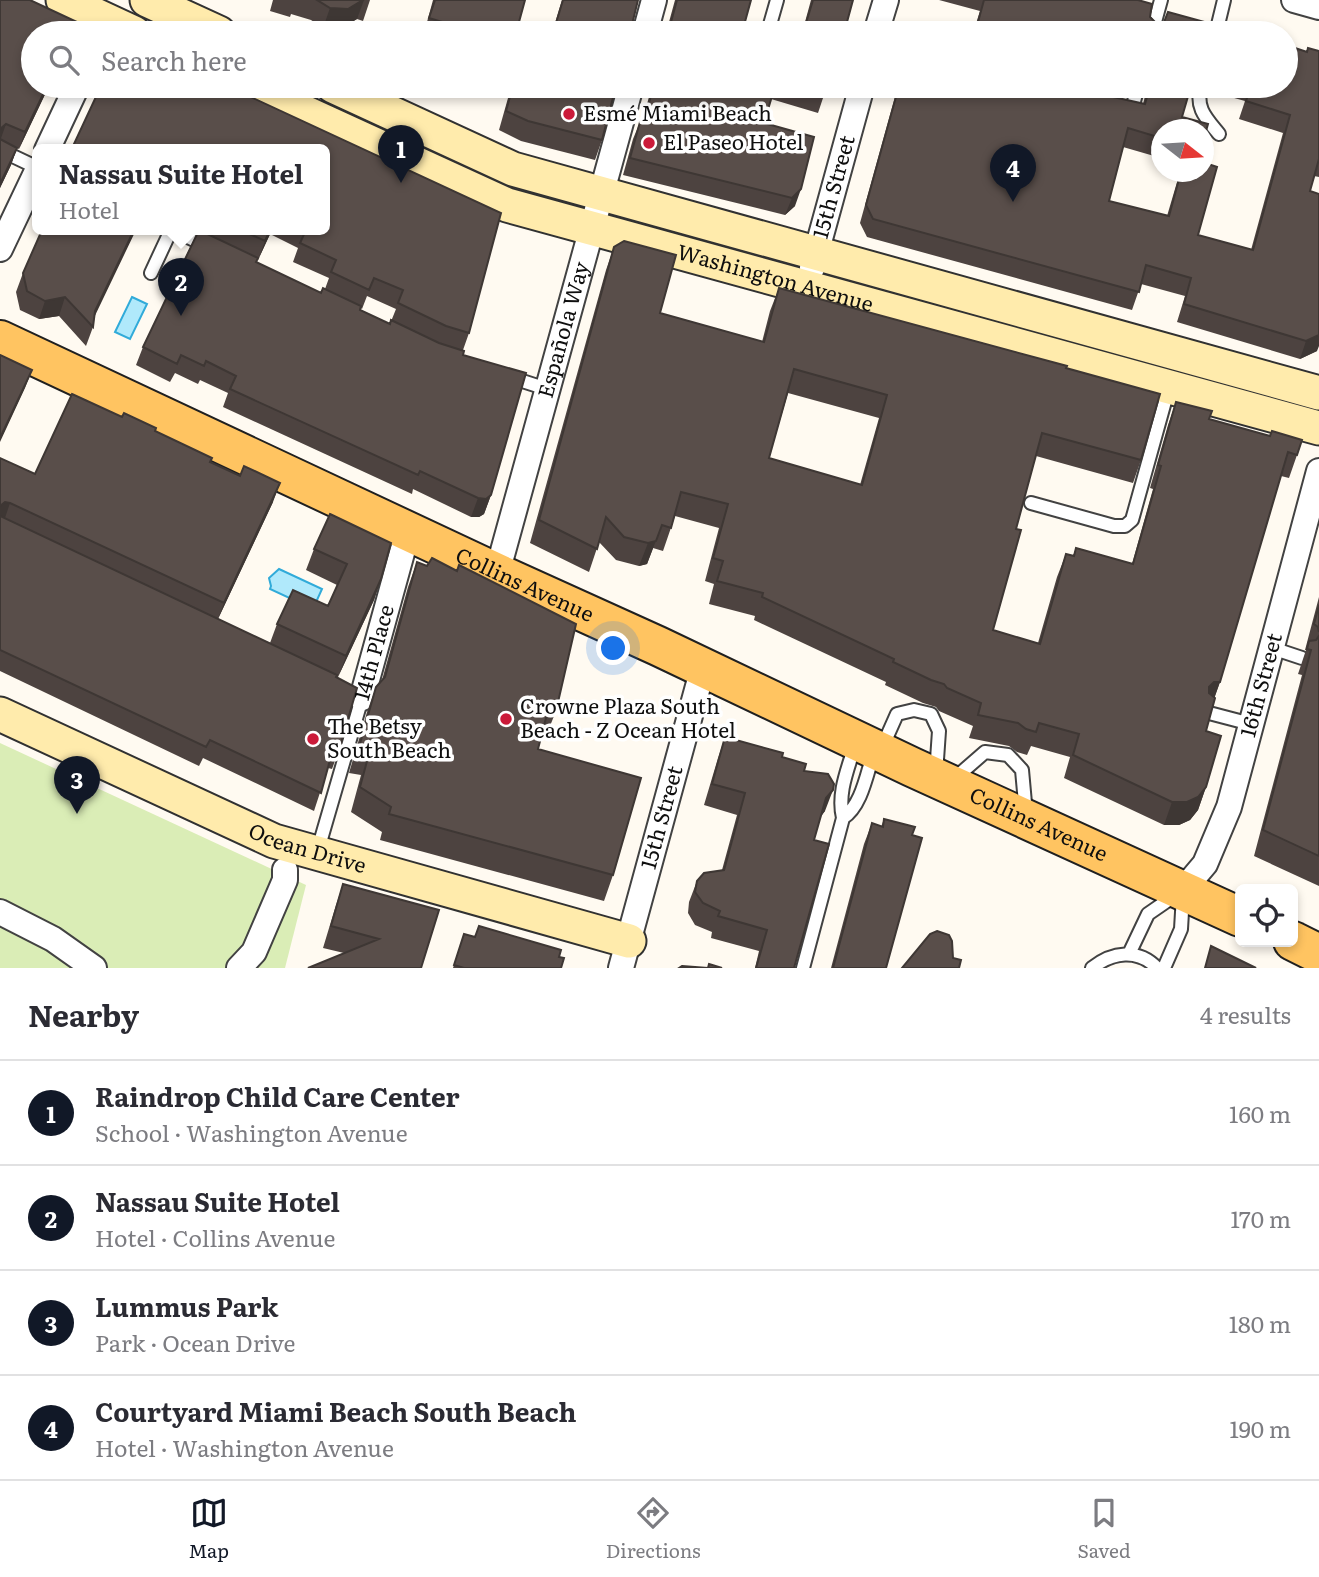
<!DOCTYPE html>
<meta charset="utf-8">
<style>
body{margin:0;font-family:Literata,serif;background:#f2f2f3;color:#2b2b33}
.controls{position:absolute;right:21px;bottom:21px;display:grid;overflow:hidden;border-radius:10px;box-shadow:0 4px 10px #0003}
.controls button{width:63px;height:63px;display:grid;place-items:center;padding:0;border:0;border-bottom:2px solid #e1e1e2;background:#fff;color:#2b2b33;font:35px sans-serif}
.compass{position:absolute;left:1151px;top:119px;width:63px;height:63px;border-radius:50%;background:#fff;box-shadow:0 4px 10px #0003;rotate:107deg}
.you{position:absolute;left:614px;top:649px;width:24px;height:24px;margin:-18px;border:5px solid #fff;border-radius:50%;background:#1a73e8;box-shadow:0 0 0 10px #1a73e833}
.badge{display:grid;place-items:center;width:46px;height:46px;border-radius:50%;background:#111827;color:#fff;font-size:23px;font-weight:700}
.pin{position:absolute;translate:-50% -58px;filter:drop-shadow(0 2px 4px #0008)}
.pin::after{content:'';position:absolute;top:37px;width:24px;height:21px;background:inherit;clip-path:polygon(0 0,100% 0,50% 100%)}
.popup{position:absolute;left:32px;top:144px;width:298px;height:91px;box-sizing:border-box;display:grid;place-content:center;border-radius:10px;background:#fff;filter:drop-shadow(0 2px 5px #0005);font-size:23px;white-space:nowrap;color:#7c7c81}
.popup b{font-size:26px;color:#2b2b33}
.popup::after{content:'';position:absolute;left:50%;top:100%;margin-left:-14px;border:14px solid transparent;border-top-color:#fff}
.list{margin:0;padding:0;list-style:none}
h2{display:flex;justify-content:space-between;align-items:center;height:91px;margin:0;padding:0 28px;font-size:30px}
h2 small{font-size:23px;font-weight:400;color:#7c7c81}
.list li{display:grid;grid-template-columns:46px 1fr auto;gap:21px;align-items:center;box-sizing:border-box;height:105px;padding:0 28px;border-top:2px solid #e1e1e2}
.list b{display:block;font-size:26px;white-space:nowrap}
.list p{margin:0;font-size:23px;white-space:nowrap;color:#7c7c81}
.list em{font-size:23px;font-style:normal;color:#7c7c81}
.icon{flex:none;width:38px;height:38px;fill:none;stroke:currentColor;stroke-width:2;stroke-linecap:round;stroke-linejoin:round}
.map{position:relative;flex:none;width:1319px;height:968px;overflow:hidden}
.search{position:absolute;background:#fff;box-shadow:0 4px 10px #0003;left:21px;right:21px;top:21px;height:77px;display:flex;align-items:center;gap:18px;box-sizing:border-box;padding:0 24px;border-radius:38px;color:#7c7c81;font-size:26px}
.sheet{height:511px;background:#fff}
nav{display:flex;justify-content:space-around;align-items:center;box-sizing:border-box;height:98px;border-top:2px solid #e1e1e2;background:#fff;font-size:19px;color:#7c7c81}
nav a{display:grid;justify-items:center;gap:4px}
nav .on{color:#111827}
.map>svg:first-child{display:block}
.green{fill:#daedb6}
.water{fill:#b0e9fb;stroke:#31abd9;stroke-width:2}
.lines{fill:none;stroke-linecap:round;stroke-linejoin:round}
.lane-casing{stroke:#424242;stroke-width:16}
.street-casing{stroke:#424242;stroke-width:28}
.secondary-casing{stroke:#313131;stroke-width:37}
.primary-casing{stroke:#202020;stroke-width:42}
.lane{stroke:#fff;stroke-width:12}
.street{stroke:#fff;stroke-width:24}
.secondary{stroke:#ffebac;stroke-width:33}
.primary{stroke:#ffc461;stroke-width:38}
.wall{fill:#4d4340;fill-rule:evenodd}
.shaded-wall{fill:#3e3734}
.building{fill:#594e4a;stroke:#3e3734;stroke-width:2;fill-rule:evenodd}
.poi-dot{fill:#cb1a39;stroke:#fff;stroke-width:2.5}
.labels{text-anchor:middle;stroke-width:7;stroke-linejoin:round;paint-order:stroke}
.poi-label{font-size:21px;fill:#0f0f0f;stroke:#fff;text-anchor:start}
.street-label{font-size:21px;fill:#0f0f0f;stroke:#fff}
</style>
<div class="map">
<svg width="1319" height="968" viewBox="0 0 1319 968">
<rect width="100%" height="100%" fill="#fffaf1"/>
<path class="green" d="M0,743L306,885L285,968H0Z"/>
<path class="water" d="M132,297L147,304L130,339L115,332Z
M279,569L322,589L313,609L270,589L271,586L269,578Z"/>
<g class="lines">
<defs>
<path id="lane" d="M769,28L777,0
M1152,33L1161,0
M1216,33L1224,0
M1201,86C1195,108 1206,118 1219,134
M1127,112L1131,113L1138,86
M0,150L38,168
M173,230L207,246
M151,273L171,230
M510,377L547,389
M1031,503L1114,526H1125L1132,520L1169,387
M1272,648L1302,658
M1209,713L1251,724
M855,745C848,769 837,793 843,818C862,806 867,772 874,752
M881,750L897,714L914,710L931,714L939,731L936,774
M954,779L985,752L1008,755L1022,770L1026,814
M317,853L362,698L360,697
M1129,954L1148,914L1177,894
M803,968L843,818
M1092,968C1112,952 1138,948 1157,968
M1164,968L1181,929L1183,895"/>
<g id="street">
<path d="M1294,0L1319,7"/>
<path d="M645,33L654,0"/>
<path d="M876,33L886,0"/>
<path d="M47,150L77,86"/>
<path d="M0,249L38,169"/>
<path id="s1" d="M812,268L862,86"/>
<path id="s2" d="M497,573L631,86"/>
<path id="s3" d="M362,698L408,531"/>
<path id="s4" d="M1183,890L1205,864L1229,807L1319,471"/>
<path d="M0,912L53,939L94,968"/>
<path d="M239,968L254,952L285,880V870"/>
<path id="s5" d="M621,968L703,668"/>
</g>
<g id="secondary">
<path d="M63,0L134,33"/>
<path d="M147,0L219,33"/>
<path id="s6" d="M247,86L507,205L1319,428"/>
<path d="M333,86L513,169L1319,393"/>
<path id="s7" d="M0,714L274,841L629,941"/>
</g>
<g id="primary">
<path id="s8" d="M0,340L497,573L658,646L912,767L1240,917"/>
<path d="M1293,941L1319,954"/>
</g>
</defs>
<use href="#lane" class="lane-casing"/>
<use href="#street" class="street-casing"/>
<use href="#secondary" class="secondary-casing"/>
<use href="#primary" class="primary-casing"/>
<use href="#lane" class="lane"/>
<use href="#street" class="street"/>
<use href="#secondary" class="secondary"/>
<use href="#primary" class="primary"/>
</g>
<path class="wall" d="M0,0L77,22L73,33H33V86H49L19,149L17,148L11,165L0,188Z
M273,0H370L363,21L357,19L340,29L323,28L311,20L291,14L290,17L270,11Z
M433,0H525L516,33H424Z
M562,0H638L630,33H552Z
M675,0H751L743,29L756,33H666Z
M811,0H853L844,33H802Z
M939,0H1138L1156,23L1207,28L1225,33H973L980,11Z
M1319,51V177L1314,176L1310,191L1317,351L1300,359L1177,322L1185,296L1141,284L1132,310L867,237L860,223L898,86H1094L1093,90L1100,94L1143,104L1146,92L1145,86H1192H1191L1161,130V158L1123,147L1109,201L1167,216L1180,172H1203L1205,163L1198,235L1251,250L1283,133L1239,119L1245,101L1209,91V86H1286L1307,52Z
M101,86H227L501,213L469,333L463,350L464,351L463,355L526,373L491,495L484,514L479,517H471L413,489L412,494L223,407L228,393L200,380L198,384L175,373L170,382L136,365L143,347L197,233L192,230H325V150H71ZM270,234L298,248L293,262L329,278L325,289L323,288L321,293L256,262L257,260H258ZM367,296L396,309L390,324L360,310L361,308L362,309Z
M464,86H616L602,140L595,160L521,141L499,130L508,98Z
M652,86H827L818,113L771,99L764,123L795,206L785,215L623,175L633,139L640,122H642Z
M42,230L94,317L93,327L86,346L59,316L39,319L20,310L16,292L23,273Z
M614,247L660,313L762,342L770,311L779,288L1066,368L1141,460L1133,483L1036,456L1016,529L993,630L1038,643L1057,577L1066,554L1073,556L1076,548L1132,564L1153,489L1150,488L1168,425L1176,402L1209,419L1297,455L1289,478L1281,476L1220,682L1214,698L1206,731V787L1198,810L1190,820L1179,825H1164L1064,778L1070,757L1031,746L1027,755L1017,752L1009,746L969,738L973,726L939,711L936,707L923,703L885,685L886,682L754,620L755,616L709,604L714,584L705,581L719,528L675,516L663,551L653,548L647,564L639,566L616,560L599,542L589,572L530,543L606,270ZM788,393L879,418L860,485L769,458Z
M122,417L155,431L210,462L273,502L218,619L270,643L277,624L328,606L337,585L306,570L314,549L381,579L374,600L338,677L339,750L332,769L328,768L314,811L203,758L199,766L0,671V458L35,474Z
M417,562L556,711L546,736L542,735L538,749L613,875L604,901L380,840L382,832L351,812L361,775L349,773L367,712L376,687L382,680L408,587Z
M1319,597V886L1254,856L1302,675L1298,674L1306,650H1305Z
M725,737L782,757L804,771L825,811L821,816L814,840L794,968H755L759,951L711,938L712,932L695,925L688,913L689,902L697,881L722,870L737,815L704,805L718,758Z
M884,819L912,835L886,968H831L864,844L872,823L881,827Z
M343,884L421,968L344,953L323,948L336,905Z
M464,934L559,957L561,968H453Z"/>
<path class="shaded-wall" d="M364,0L357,19L340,29L323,28L330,8Z
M47,86H49L19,149L25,132Z
M6,124L0,141V129Z
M17,148L11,165L0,188V184Z
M801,189L795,206L785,215L792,198Z
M134,230H136L91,324L95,311Z
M270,230H272L258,260L265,241Z
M65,297L59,316L39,319L45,301Z
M1319,335V346L1317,351L1300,359L1306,341Z
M32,370L25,388L0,442V438Z
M280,483L273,502L217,621L224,603Z
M491,495L484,514L479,517H471L478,498Z
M5,502L10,503L4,521H0V506Z
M662,525L647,564L639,566L648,543Z
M381,579L374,600L338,677L346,656Z
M1214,682H1220L1212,705H1206L1209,687Z
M1206,787L1198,810L1190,820L1179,825H1164L1172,802Z
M833,790L825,811L819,819L826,798Z"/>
<path class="building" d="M0,0H30L77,22L72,33H33V86H47L25,132L6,124L0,129Z
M317,0H363L348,9L330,8Z
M435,0H525L516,33H478L429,18Z
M563,0H638L630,33H553Z
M677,0H751L743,29L756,33H668Z
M813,0H853L844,33H803Z
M984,0H1138L1152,4L1150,17L1156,23L1164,22L1168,12L1208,23L1207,28L1225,33H975Z
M919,24L952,33H917Z
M1286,45L1307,52L1308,48L1319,51V159L1310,191L1319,194V335L1306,341L1184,304L1191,278L1146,265L1139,292L873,219L866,205L899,86H1094L1093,90L1100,94L1145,104L1150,86H1191L1182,117L1208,124L1203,142V130H1161V138L1128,128L1109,201L1169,216L1181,172H1203V155L1207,156L1205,163L1217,167L1198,235L1253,250L1290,115L1246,101L1251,86H1286Z
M101,86H227L501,213L469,333L446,326L398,303L403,290L374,278L369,290L331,272L336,260L300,243L306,230H325V150H80L73,146Z
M513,86H616L602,140L528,121L506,111Z
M654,86H775L764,123L814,137L801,189L792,198L630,158L640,122H643Z
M790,86H827L824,96Z
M0,139L17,148L0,184Z
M42,230H134L95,311L93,327L65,297L45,301L27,291L23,273Z
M199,230L258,258L256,262L321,293L323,288L361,306L360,310L390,324L391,320L439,343L464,351L463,355L526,373L491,495L486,499L478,498L420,471L418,475L230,389L236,376L206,361L204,366L181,355L177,364L143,347Z
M241,230H270L265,241Z
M624,241L676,255L660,313L764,342L779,288L1067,366L1066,368L1160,394L1141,460L1042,433L1016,529L1021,530L993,630L1040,644L1066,554L1074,556L1076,548L1133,564L1161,466L1158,465L1176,402L1212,411L1209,419L1270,436L1272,431L1302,440L1297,455L1288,452L1220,682H1214L1209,687V693L1215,698L1206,731L1221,736L1206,787L1198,797L1187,802H1172L1073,755L1079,734L1039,723L1036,732L1026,729L1018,723L978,715L981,703L947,688L944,684L931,680L893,662L894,659L762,597L763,593L717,581L723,561L713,558L728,504L681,492L671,528L662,525L656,541L648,543L624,537L606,517L597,549L539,520L614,247ZM794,369L887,395L862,485L769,458Z
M0,355L32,370L0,438Z
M72,394L122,417L124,413L156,428L155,431L212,458L210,462L240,476L244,466L280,483L224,603L10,503L5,502L0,506V458L35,474Z
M330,514L391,543L381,579L346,656L277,624L293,590L328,606L347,564L314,549Z
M0,516L337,675L336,677L357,688L339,750L333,749L321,793L210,740L206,747L0,650Z
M432,558L457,571L459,565L576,624L556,711L548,710L538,749L641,778L613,875L389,814L391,807L360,787L370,750L359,747L376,687L385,677L417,562L427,566Z
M1319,605V632L1318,627L1314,624Z
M1319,636V856L1263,830L1311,650L1307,649L1309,641L1316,640Z
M725,737L783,753L782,757L806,764L804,771L828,774L834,784L833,790L826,798L814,840L829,844L794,968H756L767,930L718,916L720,911L703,903L695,892L697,881L704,873L724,870L745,793L712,784Z
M884,819L915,827L912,835L922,838L886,968H833L872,823L883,827Z
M343,884L439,910L421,968H308L379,939L331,926Z
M479,926L561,950L559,957L564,958L561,968H464L454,965L464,934L475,937Z
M937,931L949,935L952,941L953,958L961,960L959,968H902L930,934Z
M1211,946L1256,968H1205Z
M709,964L722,968H708Z
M682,966L708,968H679Z"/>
<g class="poi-dot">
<circle cx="569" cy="114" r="7"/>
<circle cx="649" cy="143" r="7"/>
<circle cx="506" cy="719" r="7"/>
<circle cx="313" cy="739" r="7"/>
</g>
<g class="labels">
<g class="poi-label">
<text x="583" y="121">Esmé Miami Beach</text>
<text x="663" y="150">El Paseo Hotel</text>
<text x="520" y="714">Crowne Plaza South<tspan x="520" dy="24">Beach - Z Ocean Hotel</tspan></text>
<text x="327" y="734">The Betsy<tspan x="327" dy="24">South Beach</tspan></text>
</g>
<g class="street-label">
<text dy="7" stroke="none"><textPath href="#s1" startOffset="84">15th Street</textPath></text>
<text dy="7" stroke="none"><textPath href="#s6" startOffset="564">Washington Avenue</textPath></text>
<text dy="7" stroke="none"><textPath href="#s2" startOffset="252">Española Way</textPath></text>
<text dy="7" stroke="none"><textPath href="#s8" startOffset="579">Collins Avenue</textPath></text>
<text dy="7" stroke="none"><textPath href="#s3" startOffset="47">14th Place</textPath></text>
<text dy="7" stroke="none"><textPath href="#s4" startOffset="222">16th Street</textPath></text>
<text dy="7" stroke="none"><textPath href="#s5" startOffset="156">15th Street</textPath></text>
<text dy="7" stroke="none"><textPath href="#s8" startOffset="1146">Collins Avenue</textPath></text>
<text dy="7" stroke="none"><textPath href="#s7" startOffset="336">Ocean Drive</textPath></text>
</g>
</g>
</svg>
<div class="controls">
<button><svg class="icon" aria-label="locate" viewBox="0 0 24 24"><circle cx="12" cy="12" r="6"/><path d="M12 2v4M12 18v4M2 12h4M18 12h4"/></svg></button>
</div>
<svg class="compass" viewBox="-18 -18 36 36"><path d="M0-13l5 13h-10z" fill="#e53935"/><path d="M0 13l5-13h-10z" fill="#7c7c81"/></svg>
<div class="you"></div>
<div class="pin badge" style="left:401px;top:183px">1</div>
<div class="pin badge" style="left:181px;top:316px">2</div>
<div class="popup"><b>Nassau Suite Hotel</b>Hotel</div>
<div class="pin badge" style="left:77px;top:814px">3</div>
<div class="pin badge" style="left:1013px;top:202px">4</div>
<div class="search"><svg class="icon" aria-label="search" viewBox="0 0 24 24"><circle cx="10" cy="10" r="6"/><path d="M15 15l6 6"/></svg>Search here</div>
</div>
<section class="sheet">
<h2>Nearby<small>4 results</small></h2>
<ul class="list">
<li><span class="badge">1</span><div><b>Raindrop Child Care Center</b><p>School · Washington Avenue</p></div><em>160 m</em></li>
<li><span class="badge">2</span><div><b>Nassau Suite Hotel</b><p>Hotel · Collins Avenue</p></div><em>170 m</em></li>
<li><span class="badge">3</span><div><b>Lummus Park</b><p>Park · Ocean Drive</p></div><em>180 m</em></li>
<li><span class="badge">4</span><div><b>Courtyard Miami Beach South Beach</b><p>Hotel · Washington Avenue</p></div><em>190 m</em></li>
</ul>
</section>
<nav>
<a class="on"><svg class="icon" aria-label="map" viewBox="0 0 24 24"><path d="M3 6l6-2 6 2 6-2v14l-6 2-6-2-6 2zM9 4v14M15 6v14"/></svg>Map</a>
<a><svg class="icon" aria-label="directions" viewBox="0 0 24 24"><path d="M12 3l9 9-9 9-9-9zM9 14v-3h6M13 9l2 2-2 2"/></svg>Directions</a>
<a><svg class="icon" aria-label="saved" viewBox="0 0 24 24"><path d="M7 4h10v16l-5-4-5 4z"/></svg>Saved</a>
</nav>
